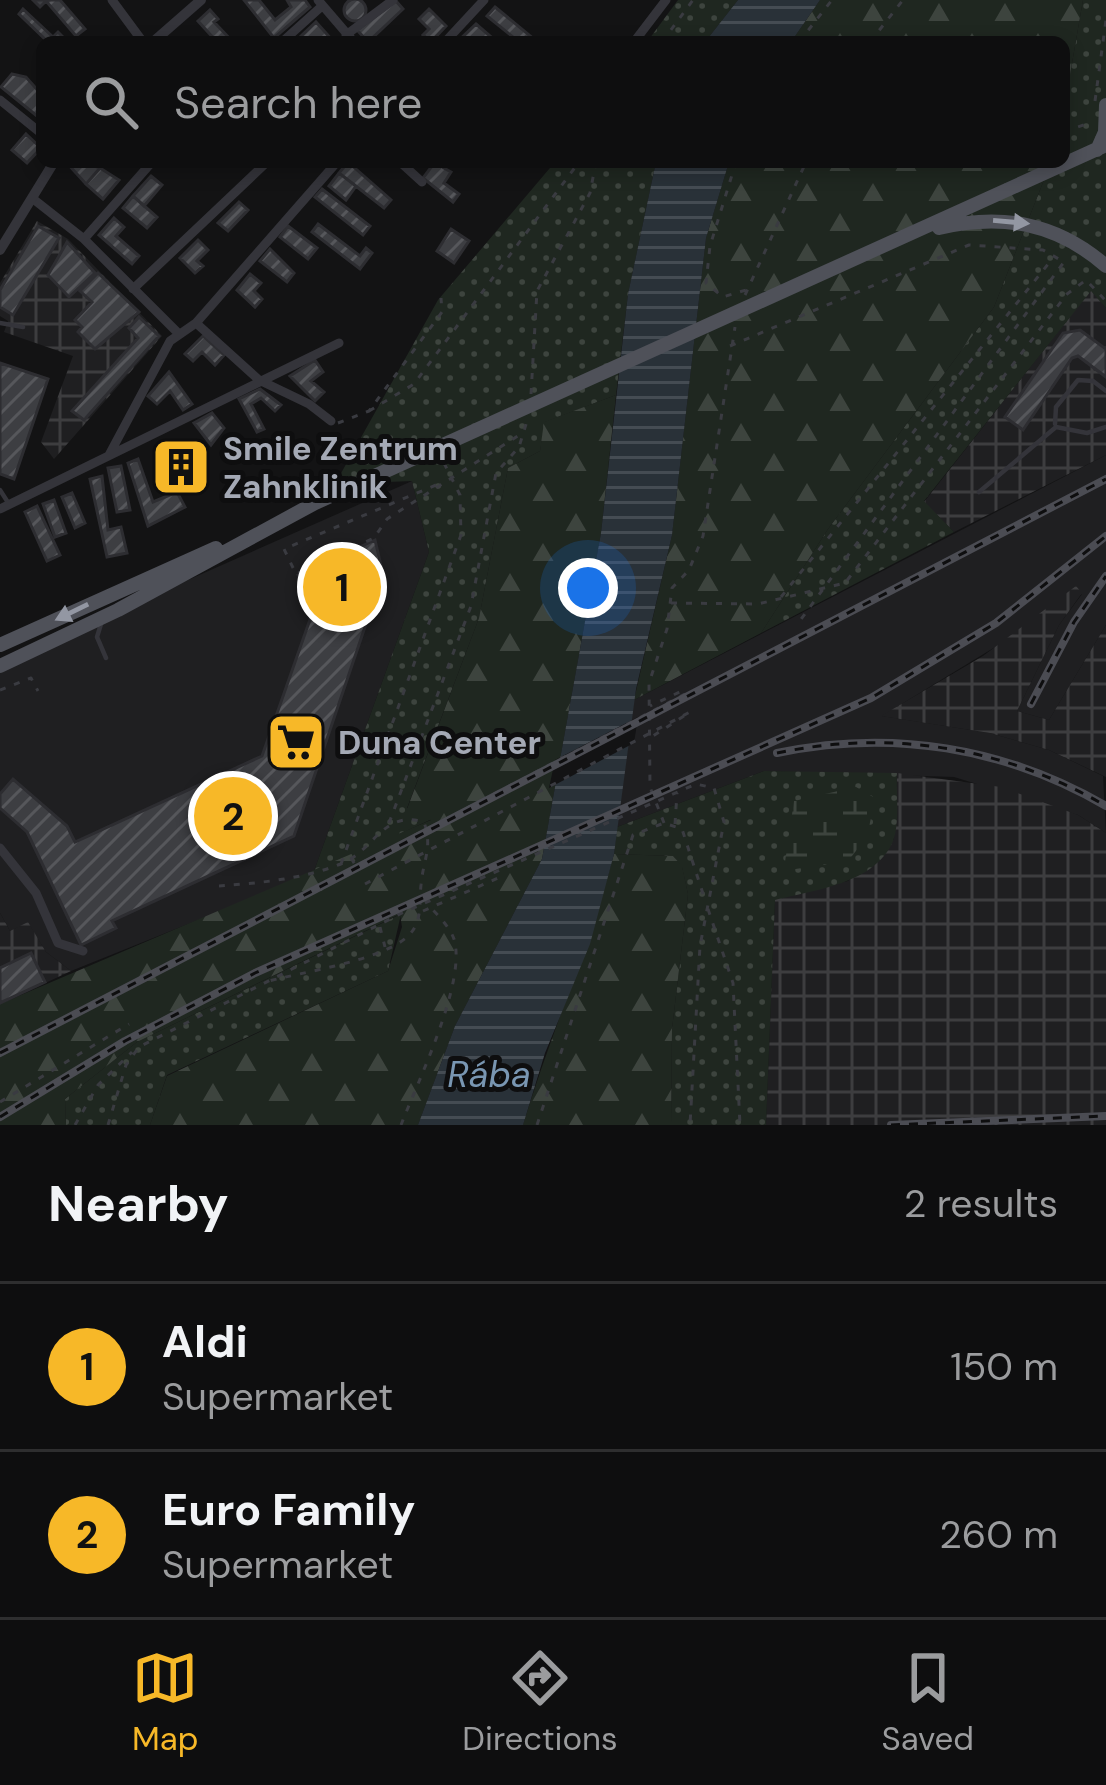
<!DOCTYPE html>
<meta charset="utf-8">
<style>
body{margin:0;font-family:"DM Sans",sans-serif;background:#1c1c1d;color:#f1f3f6}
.you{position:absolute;left:588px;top:588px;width:42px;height:42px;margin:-30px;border:9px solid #fff;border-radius:50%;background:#1a73e8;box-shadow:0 0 0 18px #1a73e833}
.badge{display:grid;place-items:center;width:78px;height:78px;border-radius:50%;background:#f7b828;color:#111;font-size:39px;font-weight:700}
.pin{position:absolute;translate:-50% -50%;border:6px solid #fff;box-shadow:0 3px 12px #0006}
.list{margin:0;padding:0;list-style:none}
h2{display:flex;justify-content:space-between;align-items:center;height:156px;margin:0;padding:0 48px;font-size:51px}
h2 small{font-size:39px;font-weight:400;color:#9b9c9e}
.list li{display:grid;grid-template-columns:78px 1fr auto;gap:36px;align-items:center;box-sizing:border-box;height:168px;padding:0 48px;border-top:3px solid #2e2e2f}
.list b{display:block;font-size:45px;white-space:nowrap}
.list p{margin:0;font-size:39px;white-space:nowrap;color:#9b9c9e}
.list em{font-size:39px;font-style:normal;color:#9b9c9e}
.icon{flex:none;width:66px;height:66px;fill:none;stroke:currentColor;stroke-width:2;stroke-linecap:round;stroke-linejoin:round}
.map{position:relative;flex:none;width:1106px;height:1125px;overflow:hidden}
.search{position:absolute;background:#0e0e0f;box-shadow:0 6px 18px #0003;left:36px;right:36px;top:36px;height:132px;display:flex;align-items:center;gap:30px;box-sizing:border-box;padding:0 42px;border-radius:18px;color:#9b9c9e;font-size:45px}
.sheet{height:492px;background:#0e0e0f}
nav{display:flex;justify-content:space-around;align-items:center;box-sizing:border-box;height:168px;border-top:3px solid #2e2e2f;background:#0e0e0f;font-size:33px;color:#9b9c9e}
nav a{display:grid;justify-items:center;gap:6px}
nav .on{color:#f7b828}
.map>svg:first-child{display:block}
.built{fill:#1f1f21}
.industrial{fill:url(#industrial-grid)}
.grass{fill:url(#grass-dots)}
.forest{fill:url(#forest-firs)}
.wetland{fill:url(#wetland-marsh)}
.water{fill:url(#water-rules)}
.pier{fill:#131314}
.building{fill:url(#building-hatch);stroke:#2d2d31;stroke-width:3}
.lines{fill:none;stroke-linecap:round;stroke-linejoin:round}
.path{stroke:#3a3b41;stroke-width:3;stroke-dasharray:6 9;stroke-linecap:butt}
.service{stroke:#34343a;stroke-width:4.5}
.minor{stroke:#34343a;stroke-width:9}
.tertiary{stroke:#34343a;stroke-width:10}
.primary{stroke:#4f5159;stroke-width:14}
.rail-casing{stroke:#4b4c53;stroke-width:8}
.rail{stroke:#0e0e0f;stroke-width:3;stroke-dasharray:9;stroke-linecap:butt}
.oneway{fill:#9397a3}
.labels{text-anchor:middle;stroke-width:10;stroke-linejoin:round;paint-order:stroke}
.poi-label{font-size:33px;font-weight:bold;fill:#a4a9b5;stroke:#0e0e0f;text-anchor:start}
.water-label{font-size:36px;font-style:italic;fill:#7996b2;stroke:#0e0e0f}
</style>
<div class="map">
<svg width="1106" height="1125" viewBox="0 0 1106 1125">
<defs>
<pattern id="industrial-grid" width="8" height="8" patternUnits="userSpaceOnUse" patternTransform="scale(3)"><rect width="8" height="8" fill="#1f1f21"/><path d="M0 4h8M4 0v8" fill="none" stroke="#3d3d3f"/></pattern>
<pattern id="grass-dots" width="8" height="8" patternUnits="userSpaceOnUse" patternTransform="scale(3)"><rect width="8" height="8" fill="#1f2720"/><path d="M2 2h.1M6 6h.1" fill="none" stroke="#3d443e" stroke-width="1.8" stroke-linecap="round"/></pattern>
<pattern id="forest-firs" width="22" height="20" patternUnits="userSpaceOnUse" patternTransform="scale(3)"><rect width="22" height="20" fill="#1f2720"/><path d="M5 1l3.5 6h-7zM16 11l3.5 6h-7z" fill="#3d443e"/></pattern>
<pattern id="wetland-marsh" width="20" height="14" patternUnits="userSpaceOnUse" patternTransform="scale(3)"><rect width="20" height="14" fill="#1f2720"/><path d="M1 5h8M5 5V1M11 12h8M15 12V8" fill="none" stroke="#3d443e"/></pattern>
<pattern id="water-rules" width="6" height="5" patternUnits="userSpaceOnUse" patternTransform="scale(3)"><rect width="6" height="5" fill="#293138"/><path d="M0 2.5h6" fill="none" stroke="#454c53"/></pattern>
<pattern id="building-hatch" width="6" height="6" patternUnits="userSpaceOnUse" patternTransform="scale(3)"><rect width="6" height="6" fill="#3d3e42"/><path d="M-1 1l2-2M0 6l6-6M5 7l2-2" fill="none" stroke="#56575b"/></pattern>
</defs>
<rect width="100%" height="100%" fill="#131314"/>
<path class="built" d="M1106,455V625L1049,720L1017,711L1059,625L1082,594L882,716L990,733L1049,750L1103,776L1106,833L1078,815L954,777L764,771L617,827L634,700Z
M412,481L429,552L313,874L71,971L46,952L28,923L10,931L0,913V663Z"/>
<path class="industrial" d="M37,221L68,239L162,336L54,459L41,442L73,356L4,332L8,321L0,316V283Z
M1091,290L1106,308V455L954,532L924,502Z
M1076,586L1082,593L1059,625L1017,711L1049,720L1106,625V777L1049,750L990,733L881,716L983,656Z
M897,773L1001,787L1078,815L1106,833V1125H766L775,899L848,881L894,839Z
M0,913L10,931L28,922L46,952L71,971L0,1004Z"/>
<path class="grass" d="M678,0H738L705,42H647Z
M1083,0H1106V308L1091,291L924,501L954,532L761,633L828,529L994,307L1051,162H1064V109Z
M555,162H656L628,294L616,395L545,422L540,451L508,468L479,618L407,808L432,819L313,874L429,552L412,481L335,484L438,300Z
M764,771L897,773C896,793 900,823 893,841C875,884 814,890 775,900L766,1125H671L672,1029L688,894L682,867L673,856L614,854L617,827Z
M401,914L388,971L167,1075L150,1125H66L65,1099L137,1042Z"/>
<path class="forest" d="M820,0H1083L1064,109V42H791Z
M729,162H1051L994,307L828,529L761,633L634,700L672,535L706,238Z
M616,395L601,533L542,859L455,1026L418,1125H150L167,1076L388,971L402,927L400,914L137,1042L65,1099L66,1125H0V1004L431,820L407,809L479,618L508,468L540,451L544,422Z
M614,854L673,856L682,866L688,894L672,1029L671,1125H523C551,1033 589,947 614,854Z"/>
<path class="wetland" d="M856,787L875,798L867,837L848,861L789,870L785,862L794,801Z"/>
<path class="water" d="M738,0H820L791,42H705Z
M656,162H729L706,238L672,535L636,689L614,854L590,944L545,1053L523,1125H418L455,1026L542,859L601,533L628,294Z"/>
<path class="pier" d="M638,717L634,743L549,788L555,760Z"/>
<path class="building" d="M344 10a11 11 0 1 1 22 0a11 11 0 1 1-22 0Z
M33,0H60L85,29L76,36L46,1L40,7Z
M244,0H259L275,20L291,7L287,0H305L310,7L274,38Z
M396,1L403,9L368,42L357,30Z
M495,7L534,39L531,42H519L487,16Z
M23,9L53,37L58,32L68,42H48L19,14Z
M429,9L446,26L431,42L423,35L429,29L419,19Z
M210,10L218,19L214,22L233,42H217L198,21Z
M316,22L334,42H302L299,38Z
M476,24L497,42H457Z
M12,74L26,77L42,95V120L1,87Z
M26,134L41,148L27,163L12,150Z
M66,162H85L100,168L86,184Z
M348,162L391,200L384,208L339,173Z
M435,162H448L444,168L451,172L444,183L459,194L453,202L423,178Z
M100,168L119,180L103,199L86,184Z
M339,173L356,186L346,200L329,186Z
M151,176L162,185L144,206L133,196Z
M322,189L370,226L363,235L315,197Z
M133,196L157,217L147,228L123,208Z
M239,202L248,210L228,231L218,223Z
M114,218L124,227L116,236L139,256L132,264L99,235Z
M318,224L360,256L366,248L372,253L360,269L312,232Z
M38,226L59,238L13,315L0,307V290Z
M288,226L317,248L308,259L280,237Z
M451,229L469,241L454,263L437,251Z
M198,240L208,250L197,261L203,266L195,273L180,258Z
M67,242L95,273L69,297L48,275Z
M270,249L294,273L287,282L260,261Z
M98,273L139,312L95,349L78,332L82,327L75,320L92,302L80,291Z
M250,274L261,283L254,291L262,299L255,307L237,290Z
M139,317L159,336L84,420L72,411L138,338L129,328Z
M1080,330L1106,349V377L1078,356L1072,358L1023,430L1005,417L1063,333Z
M203,336L224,355L215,365L202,352L193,361L185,354Z
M315,360L323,372L311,381L324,392L315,401L290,376Z
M0,363L48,379L14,479L0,474Z
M169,372L192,404L183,410L170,391L157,404L148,396Z
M260,389L281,405L275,411L261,398L251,404L264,429L257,432L239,399Z
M212,413L224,428L211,445L194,423Z
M176,445L202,474L189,492L160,460Z
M138,459L153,502L177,492L185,507L148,526L128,463Z
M121,466L130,510L117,512L108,468Z
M102,476L108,530L121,527L127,553L107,557L90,479Z
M72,493L85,523L75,528L62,497Z
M54,500L66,533L55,537L43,504Z
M37,506L60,555L47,561L25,512Z
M375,540L383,574L294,836L112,921L116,928L81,945L27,832L0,808V794L13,779L67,826L75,842L262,756L314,608L298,575Z
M31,953L45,982L0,1003V968Z"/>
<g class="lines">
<path class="path" d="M662,42L693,0
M799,42L832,0
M870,42L903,0
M1095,101L1106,20
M1064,132L1092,122
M736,162L710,246L706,283L723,297L746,290
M745,295L806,162
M730,346L969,245L1043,250L1064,262L796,626
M531,394L537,291L590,193L596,162
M369,411L414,384L579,162
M338,423L369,411L442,312L441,298
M436,485L284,549L296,574L374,538L387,519L524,432
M781,597L1053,258
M671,603L758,604L845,583L1067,294L1086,280L1106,301
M0,690L31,678L38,691
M389,823L471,606L496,473L519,447L527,421
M664,823L650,787L649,683L667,629L672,588L689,570L703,536L735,327
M675,824L677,793
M351,858L356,866L685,694L684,690L650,706
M341,864L461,535L460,495L441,457
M365,884L690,712L650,738
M219,886C259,883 305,879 343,863C375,849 383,810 424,822C433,848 423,860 421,885C419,903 423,923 407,937C380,961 302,972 265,982
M708,909L733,983L740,1125
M423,911L505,875
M380,927L385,947
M0,1102L129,1024
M75,1125L98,1085L132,1052
M108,1125L126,1065L139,1047L402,913L696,784L714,788L724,822L700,946L690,1125
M401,1125C417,1083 467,982 454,939C450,928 439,916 431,908
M537,1125L633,835L664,823L682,829L705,900"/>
<path class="service" d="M0,323L23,327
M1055,424L1056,407L1078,380L1093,381L1106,391
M0,490L9,504
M979,492L1056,427L1087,433L1106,427
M101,624L97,637L106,658"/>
<path class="minor" d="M112,0L143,42
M318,0L354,42
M346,35L393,0
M282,42L322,6
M445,42L484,0
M634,42L666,0
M0,100L42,134
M400,162L422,182
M32,198L84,239L177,332
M84,239L152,162
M133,289L267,162
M196,323L259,380L309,404L331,421
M109,455L170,341L196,323L337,162
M0,509L339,343
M0,848L36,893L58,943L83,951"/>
<path class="tertiary" d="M153,42L201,0
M0,250L54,162"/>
<path class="primary" d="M1097,150L1105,132L1106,105
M939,228C1002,213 1057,223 1106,266
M0,645L216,548
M0,666L118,610L315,503L1106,145"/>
<defs>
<path id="rail" d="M1031,704L1074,622L1106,576
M777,753C891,729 1005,747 1106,806
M0,1053L1106,479
M0,1117L125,1041L255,973L871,698L996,623L1106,536
M891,1125L1106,1116"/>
</defs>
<use href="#rail" class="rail-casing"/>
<use href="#rail" class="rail"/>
</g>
<defs><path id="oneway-solid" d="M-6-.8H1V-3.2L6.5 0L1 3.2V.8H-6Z" transform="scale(3)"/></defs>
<g class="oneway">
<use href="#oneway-solid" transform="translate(1011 222) rotate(5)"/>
<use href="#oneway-solid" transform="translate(72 612) rotate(154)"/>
</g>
<defs>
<symbol id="building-square" viewBox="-11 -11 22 22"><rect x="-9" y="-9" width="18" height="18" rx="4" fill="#f7b828" stroke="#0e0e0f"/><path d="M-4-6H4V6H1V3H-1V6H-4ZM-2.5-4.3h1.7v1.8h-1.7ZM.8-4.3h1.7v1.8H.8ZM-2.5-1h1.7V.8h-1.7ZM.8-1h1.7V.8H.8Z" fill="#111"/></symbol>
<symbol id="supermarket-square" viewBox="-11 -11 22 22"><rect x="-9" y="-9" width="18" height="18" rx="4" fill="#f7b828" stroke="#0e0e0f"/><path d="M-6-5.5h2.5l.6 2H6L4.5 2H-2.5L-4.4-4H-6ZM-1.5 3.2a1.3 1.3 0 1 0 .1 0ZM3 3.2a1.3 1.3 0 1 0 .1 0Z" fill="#111"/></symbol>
</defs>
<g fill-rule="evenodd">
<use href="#building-square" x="148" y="434" width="66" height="66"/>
<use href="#supermarket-square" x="263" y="709" width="66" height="66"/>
</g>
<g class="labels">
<g class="poi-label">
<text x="223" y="460">Smile Zentrum<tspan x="223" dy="38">Zahnklinik</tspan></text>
<text x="338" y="754">Duna Center</text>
</g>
<g class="water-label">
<text x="489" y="1087">Rába</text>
</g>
</g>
</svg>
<div class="you"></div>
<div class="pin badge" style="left:342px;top:587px">1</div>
<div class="pin badge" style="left:233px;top:816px">2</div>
<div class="search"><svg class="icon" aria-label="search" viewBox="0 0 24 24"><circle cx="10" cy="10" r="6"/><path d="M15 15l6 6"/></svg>Search here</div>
</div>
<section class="sheet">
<h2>Nearby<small>2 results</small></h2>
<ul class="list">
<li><span class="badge">1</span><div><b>Aldi</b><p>Supermarket</p></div><em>150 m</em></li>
<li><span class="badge">2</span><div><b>Euro Family</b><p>Supermarket</p></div><em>260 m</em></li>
</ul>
</section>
<nav>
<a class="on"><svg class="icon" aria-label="map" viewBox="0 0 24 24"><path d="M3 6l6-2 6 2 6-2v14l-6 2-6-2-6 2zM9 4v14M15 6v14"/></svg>Map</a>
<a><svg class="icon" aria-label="directions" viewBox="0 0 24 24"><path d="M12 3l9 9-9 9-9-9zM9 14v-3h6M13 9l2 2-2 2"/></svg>Directions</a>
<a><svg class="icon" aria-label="saved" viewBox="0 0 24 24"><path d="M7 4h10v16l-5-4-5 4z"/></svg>Saved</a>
</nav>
